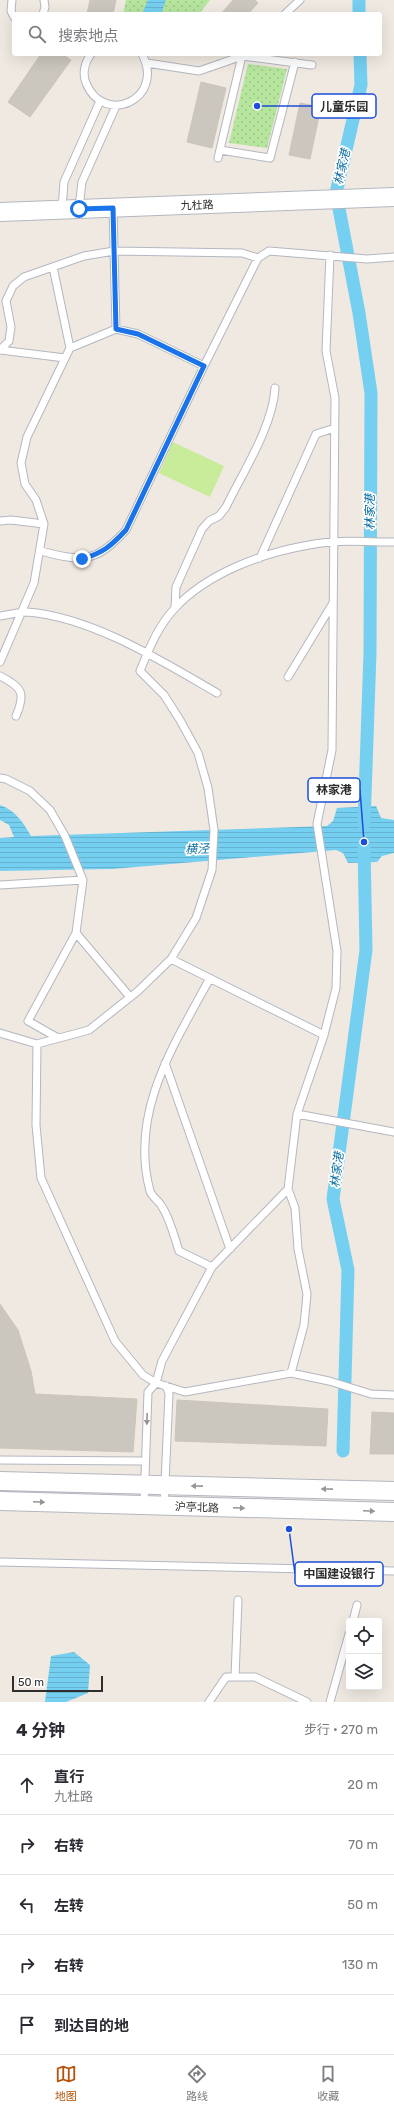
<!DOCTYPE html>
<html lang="zh">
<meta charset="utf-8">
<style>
body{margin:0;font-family:Rubik,"Noto Sans SC",sans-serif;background:#f2f2f3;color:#2b2b33}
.controls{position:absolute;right:12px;bottom:12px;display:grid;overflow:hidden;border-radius:4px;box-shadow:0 4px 16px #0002}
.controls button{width:36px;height:36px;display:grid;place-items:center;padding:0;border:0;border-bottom:1px solid #e1e1e2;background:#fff;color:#2b2b33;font:20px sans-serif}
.scale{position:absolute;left:12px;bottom:10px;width:91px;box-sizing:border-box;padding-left:4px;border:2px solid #2e2e2e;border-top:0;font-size:11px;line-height:14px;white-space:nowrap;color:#2e2e2e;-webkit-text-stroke:3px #fff;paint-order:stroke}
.stop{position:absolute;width:12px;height:12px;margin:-9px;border:3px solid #1a73e8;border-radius:50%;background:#fff}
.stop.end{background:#1a73e8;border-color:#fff;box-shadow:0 1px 4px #0008}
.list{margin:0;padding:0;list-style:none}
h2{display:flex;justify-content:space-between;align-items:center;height:52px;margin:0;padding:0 16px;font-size:17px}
h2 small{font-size:13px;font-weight:400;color:#7c7c81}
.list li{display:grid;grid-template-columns:26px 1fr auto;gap:12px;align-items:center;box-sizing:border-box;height:60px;padding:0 16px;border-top:1px solid #e1e1e2}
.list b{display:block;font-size:15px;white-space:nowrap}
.list p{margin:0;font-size:13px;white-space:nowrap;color:#7c7c81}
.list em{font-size:13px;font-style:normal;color:#7c7c81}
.icon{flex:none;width:22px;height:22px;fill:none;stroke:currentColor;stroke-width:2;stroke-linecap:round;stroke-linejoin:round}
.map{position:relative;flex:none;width:394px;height:1702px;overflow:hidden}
.search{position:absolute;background:#fff;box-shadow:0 4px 16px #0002;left:12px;right:12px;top:12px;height:44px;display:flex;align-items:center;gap:10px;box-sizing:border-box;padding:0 14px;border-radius:4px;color:#7c7c81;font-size:15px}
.sheet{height:352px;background:#fff}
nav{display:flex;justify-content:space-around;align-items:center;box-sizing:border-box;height:56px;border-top:1px solid #e1e1e2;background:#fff;font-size:11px;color:#7c7c81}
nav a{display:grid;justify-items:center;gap:2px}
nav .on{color:#b45309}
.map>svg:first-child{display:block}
.park{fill:url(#park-dots)}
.pitch{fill:#c9ec9a}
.water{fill:url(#water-rules)}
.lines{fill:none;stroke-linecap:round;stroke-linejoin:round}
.canal{stroke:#75cff0;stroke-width:13}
.building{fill:#cbc7bf;stroke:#cbc5ba}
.service-casing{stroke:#b4b7c1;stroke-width:9}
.tertiary-casing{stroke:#b4b7c1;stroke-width:20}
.service{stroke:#fff;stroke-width:7}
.tertiary{stroke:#fff;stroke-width:18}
.oneway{fill:#969696}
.route{stroke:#1a73e8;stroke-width:5}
.labels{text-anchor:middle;stroke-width:3.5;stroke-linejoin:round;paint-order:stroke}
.street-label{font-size:11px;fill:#2e2e2e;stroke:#fff}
.water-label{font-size:12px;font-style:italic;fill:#0d6fa3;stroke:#fff}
.leader{fill:none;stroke:#1d4ed8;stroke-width:1.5}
.callout-dot{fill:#1d4ed8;stroke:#fff;stroke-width:1.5}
.callout{fill:#fff;stroke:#1d4ed8;stroke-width:1.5}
.callout-label{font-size:12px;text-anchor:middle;font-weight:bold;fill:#2e2e2e}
</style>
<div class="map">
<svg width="394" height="1702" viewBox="0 0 394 1702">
<defs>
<pattern id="park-dots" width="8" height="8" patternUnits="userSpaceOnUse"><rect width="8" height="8" fill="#b6e59e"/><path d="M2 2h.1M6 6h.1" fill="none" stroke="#9dc588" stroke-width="1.8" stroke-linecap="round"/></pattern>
<pattern id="water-rules" width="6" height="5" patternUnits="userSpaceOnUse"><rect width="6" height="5" fill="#75cff0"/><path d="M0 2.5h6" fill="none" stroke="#66b2ce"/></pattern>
</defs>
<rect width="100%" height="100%" fill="#efe9e1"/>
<path class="park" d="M126,0H210L199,14H123Z
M248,64L287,69L267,148L229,143Z"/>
<path class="pitch" d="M173,442L224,466L210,497L159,473Z"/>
<path class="water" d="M148,0H166L161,14H142Z
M0,805C15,810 23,822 31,836L327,826L333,821L337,808L376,806L381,818L394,820V853L382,856L377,862L348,863L343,853L336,850L112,869L0,871V838L14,837L9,825L0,820Z
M74,1652L90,1665L88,1693L66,1702H45L51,1656Z"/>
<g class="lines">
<path class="canal" d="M359,0V14
M360,54L361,85L336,193L359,313L371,393L370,653L364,824
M343,1451L348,1270L333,1199L366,950L364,846"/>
</g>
<path class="building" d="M90,0H116L113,14H87Z
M233,0H255L258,3L248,14H221Z
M41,54H62L71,60L30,117L8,102Z
M201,82L226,88L212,148L187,142Z
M300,103L321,107L310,159L289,155Z
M0,1304L18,1330L31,1371L35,1394L137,1399L133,1452L0,1448Z
M177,1400L328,1409L326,1446L175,1441Z
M372,1412L394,1413V1454H370Z"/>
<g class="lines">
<defs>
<path id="service" d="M12,0L11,11L14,17
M43,14L45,7L44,0
M285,14L300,0
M91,54C85,62 82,73 86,83C104,127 166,99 142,54
M147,63L199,71L242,56L312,65
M220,150L270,158L295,62
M218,158L242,56L244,54
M79,208L82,182L116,106
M113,208L116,329
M62,209L64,182L100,101
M53,267L70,348
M0,350L9,341L11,327L6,301L13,286L24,277L84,256L114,251L242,253L258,258L269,251L367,259L394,257
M0,350L65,358
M0,521L11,520L44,524
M41,551C82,562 96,563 126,530L204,366L258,258
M260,558L316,434L335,428
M175,608L176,587L202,529L209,521L219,516L226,507C243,472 273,426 275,388
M0,616C9,615 18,612 27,612C92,617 162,661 217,693
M0,662L34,583L44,524L36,500L25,484L21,463L27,437L70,348L116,329L138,334L204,366
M0,676C22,687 26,693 16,716
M288,677L333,603
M0,778L6,779L30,791L50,810L65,836L83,880L76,933L28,1021L58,1038
M0,885L83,880
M76,933L130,997
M171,959L324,1035
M210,978C174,1045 129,1112 150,1191C152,1197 158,1200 161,1205C170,1218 174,1236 179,1251L212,1267
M0,1033L37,1044L89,1030L138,991L171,959L196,918L212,870L214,830L208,788L198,753L180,720L164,695L140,671C149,649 158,626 175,608C208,573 262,553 309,545C336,539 366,542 394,542
M37,1044L36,1125L41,1178L115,1341L143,1375L156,1383L185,1392L291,1373L329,1381L371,1394L394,1395
M165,1063L230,1249
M297,1114L394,1132
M291,1373L304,1325L307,1294L298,1249L295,1208L288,1189L297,1114L324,1035L336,988L337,951L317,824L332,750L335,398L326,351L330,255
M0,1460L141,1461
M144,1505L148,1392L156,1383L162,1361L212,1267L288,1189
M164,1506L169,1393L166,1386
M0,1562L394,1571
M353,1621L357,1605
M235,1677L238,1600
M209,1702L226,1677H255L307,1702
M330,1702L349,1634"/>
<path id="tertiary" d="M0,212L394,197
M0,1481L394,1491
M0,1501L394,1512"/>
</defs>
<use href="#service" class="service-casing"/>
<use href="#tertiary" class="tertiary-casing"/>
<use href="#service" class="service"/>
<use href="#tertiary" class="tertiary"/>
</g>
<defs><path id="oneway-solid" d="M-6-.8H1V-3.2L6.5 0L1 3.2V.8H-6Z"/></defs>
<g class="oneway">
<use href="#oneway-solid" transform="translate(147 1419) rotate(92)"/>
<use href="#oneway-solid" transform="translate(197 1486) rotate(-179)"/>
<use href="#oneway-solid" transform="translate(327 1489) rotate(-179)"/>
<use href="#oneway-solid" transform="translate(39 1502) rotate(2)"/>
<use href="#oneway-solid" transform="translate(239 1508) rotate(2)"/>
<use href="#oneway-solid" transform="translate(369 1511) rotate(2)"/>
</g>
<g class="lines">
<path class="route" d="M79,209L113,208L116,329L138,334L204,366L126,530C111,546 103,553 82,559"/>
</g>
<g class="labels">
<g class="street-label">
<text transform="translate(197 205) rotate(-2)" y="4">九杜路</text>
<text transform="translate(197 1507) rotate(2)" y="4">沪亭北路</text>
</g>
<g class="water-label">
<text transform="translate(342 167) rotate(-77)" y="4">林家港</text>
<text transform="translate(370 512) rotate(-90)" y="4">林家港</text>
<text transform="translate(197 849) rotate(-2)" y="4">横泾</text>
<text transform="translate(337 1170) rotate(-83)" y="4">林家港</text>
</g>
</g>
<path class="leader" d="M257 106L312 106M364 842L360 790M289 1529L295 1574"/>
<g class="callout-dot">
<circle cx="257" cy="106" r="4"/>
<circle cx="364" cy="842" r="4"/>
<circle cx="289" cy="1529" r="4"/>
</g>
<g class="callout">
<rect x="312" y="94" width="64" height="24" rx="4"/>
<rect x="308" y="778" width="52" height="24" rx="4"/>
<rect x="295" y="1562" width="88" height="24" rx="4"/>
</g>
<g class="callout-label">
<text x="344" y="111">儿童乐园</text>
<text x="334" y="794">林家港</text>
<text x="339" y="1578">中国建设银行</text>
</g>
</svg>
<div class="controls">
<button><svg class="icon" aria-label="locate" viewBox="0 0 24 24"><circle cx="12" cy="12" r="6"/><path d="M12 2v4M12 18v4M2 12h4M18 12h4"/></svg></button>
<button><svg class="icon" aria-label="layers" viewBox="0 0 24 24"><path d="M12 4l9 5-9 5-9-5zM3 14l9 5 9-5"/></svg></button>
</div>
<div class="scale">50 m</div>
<div class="stop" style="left:79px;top:209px"></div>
<div class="stop end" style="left:82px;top:559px"></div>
<div class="search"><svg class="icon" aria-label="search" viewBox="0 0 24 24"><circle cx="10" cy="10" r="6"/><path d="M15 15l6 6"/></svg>搜索地点</div>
</div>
<section class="sheet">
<h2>4 分钟<small>步行 · 270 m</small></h2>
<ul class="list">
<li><svg class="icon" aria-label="ahead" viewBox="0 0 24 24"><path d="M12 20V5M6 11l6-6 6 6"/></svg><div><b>直行</b><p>九杜路</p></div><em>20 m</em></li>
<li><svg class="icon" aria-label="right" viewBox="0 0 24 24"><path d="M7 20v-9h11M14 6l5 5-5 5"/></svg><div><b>右转</b></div><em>70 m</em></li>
<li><svg class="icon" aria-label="left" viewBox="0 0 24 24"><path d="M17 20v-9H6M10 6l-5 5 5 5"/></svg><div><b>左转</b></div><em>50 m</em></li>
<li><svg class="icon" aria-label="right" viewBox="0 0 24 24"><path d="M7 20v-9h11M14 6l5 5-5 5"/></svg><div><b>右转</b></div><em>130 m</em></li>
<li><svg class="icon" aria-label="arrive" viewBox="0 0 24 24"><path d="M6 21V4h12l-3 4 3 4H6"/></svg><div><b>到达目的地</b></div></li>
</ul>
</section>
<nav>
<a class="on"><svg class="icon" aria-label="map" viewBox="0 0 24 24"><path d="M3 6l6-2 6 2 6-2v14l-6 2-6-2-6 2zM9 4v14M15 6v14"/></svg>地图</a>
<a><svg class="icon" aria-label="directions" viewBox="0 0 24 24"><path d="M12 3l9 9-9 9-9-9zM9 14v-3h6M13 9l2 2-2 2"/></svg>路线</a>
<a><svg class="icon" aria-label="saved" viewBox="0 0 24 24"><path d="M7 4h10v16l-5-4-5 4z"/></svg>收藏</a>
</nav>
